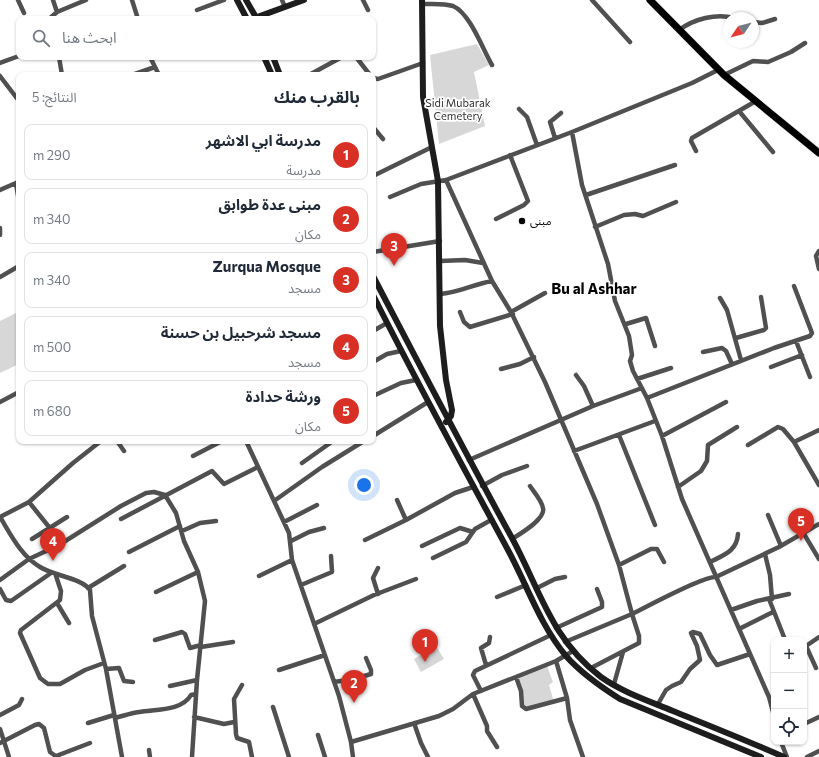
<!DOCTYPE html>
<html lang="ar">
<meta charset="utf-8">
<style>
body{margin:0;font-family:Commissioner,"Noto Sans Arabic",sans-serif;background:#f2f2f3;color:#1f2937;direction:rtl}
.controls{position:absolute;right:12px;bottom:12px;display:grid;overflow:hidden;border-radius:8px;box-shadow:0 1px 3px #0004}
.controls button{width:36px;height:36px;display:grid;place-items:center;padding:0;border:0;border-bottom:1px solid #e0e1e3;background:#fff;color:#1f2937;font:20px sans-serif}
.compass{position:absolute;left:723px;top:12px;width:36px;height:36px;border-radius:50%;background:#fff;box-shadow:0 1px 3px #0004;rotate:235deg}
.you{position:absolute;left:364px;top:485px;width:14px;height:14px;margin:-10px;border:3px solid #fff;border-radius:50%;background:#1a73e8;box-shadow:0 0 0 6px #1a73e833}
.badge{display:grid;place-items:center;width:26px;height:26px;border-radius:50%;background:#d93025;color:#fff;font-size:13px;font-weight:700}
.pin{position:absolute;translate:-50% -33px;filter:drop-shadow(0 1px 2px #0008)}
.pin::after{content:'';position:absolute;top:21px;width:14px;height:12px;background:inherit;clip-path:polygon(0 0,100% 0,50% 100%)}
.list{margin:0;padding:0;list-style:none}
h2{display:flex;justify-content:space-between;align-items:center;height:52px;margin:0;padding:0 16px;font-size:17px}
h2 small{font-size:13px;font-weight:400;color:#747a83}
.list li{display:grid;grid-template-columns:26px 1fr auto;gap:12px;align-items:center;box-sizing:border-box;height:56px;margin:0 8px 8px;padding:0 8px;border:1px solid #e0e1e3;border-radius:8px}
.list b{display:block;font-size:15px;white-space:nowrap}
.list p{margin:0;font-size:13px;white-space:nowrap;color:#747a83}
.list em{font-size:13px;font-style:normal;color:#747a83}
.icon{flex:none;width:22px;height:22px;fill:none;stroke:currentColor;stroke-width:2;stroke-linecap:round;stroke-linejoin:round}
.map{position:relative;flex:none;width:819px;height:757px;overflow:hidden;direction:ltr}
.search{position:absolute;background:#fff;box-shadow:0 1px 3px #0004;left:16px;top:16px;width:360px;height:44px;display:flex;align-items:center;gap:10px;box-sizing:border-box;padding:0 14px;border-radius:8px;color:#747a83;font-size:15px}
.panel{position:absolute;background:#fff;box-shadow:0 1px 3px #0004;left:16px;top:72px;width:360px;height:372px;border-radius:8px;direction:rtl}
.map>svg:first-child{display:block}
.green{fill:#d7d7d7}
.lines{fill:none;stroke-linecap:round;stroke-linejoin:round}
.primary-casing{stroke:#dbdbdb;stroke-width:8}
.street{stroke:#505050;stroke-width:4.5}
.secondary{stroke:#1d1d1d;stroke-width:6}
.primary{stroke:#000;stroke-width:7}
.poi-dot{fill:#000;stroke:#fff;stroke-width:1.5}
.labels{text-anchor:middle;stroke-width:3.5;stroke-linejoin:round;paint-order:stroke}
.park-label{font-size:11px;fill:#2e2e2e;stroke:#fff}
.poi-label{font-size:11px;fill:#000;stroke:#fff;text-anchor:start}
.district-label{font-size:15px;font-weight:bold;fill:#000;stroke:#fff}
</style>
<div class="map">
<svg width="819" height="757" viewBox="0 0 819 757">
<rect width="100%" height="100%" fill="#fff"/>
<path class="green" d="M477,44L489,65L474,72L485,126L439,144L430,55Z
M18,312L19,364L0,373V321Z
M436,646L444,659L421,672L414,659Z
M547,666L553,682L549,685L554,702L524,708L521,691L516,677Z"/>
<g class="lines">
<defs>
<path id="primary" d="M650,0L724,75L819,153"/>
</defs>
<use href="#primary" class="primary-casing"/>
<path class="street" d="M18,0L24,13
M53,0L57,12
M132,0L138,19
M282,0L285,7
M363,0L368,10
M592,0L630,42
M422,4C432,4 444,3 453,6C470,13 483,50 492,65
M197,10L224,0
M49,19L57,12L86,0
M753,22L762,23L775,19
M679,30C694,19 716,13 734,18
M59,57L62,75
M150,57L159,75
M356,57L370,75
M0,63L19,56
M132,75L155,67
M309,75L342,57
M724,75L753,61L768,62L791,52L805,43
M0,76L19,101
M373,78L378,79L423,63
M519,109L527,117L537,145
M739,111L773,152
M373,127L383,139
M572,132L582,185L608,264L615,301L629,336L632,355L630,361L633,371L647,398L662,436L682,499L769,697L774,716
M555,138L550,122L561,113
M696,151L691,141L692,138L756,101
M373,176L432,147
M446,180L492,281L511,312L545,382L597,504L619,565L632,614L565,642
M19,182L16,183L19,202
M0,190L16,183
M586,195L675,165
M390,197L421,184L446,180L572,132L692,83L718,70
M496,219L524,205L528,201L510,155
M595,227L624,215L635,214L643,216L676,202
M0,228V235
M819,251L816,256L819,269
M373,252L440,241
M440,261L465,260L483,263
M0,277L19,266
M440,294C458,293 474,284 492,281
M720,298L727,310L741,360
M460,312L464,322L470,327L513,314
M511,312L545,293
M626,324L646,318L655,346
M373,331L387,323
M736,338L764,330L766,328L761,297
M796,341L810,377
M703,352L722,348L726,351L732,364
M373,362L387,354L401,351
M771,367L802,355
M501,369L520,364L534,357
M576,375L584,386L593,406
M637,379L671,368
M373,396L401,383L416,380
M647,398L774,348L810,336L812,333L794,286
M0,402L19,392
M819,430L794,442L819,485
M619,435L655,525
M373,436L428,402
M662,436L726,402
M117,441L124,451
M246,441L289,533L292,560L339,696L351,742L353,757
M748,445L778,427L783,429L794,442
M574,451L655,421
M193,456L222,441
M469,460L593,406L642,388
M302,463L333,441
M482,486L502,475L527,466
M678,487L701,471L707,461L708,445L737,427
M397,500L406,520
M274,501L322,467L364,441
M29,502L49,527
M768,515L781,546
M0,517C11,535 21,556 40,567C54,576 82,578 90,590L92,616L106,669L122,757
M0,517L29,502L73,463L101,441
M121,519L212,471L224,484L258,467
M284,522L317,505
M182,531L200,523L216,521
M804,534L819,559
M32,539L67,517
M512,539C520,534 546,519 543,508C542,501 534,492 530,486
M365,540L406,520L455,493L473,487
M291,541L309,532L324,528
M422,546L460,528L473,532
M129,552L180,526
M765,554L770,575L772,599
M433,558L466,542L475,529L491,520
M710,562C724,555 737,551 738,534
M619,565L651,549H657L664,562
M56,576L61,591L60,600L21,630L20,633L40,678L48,684H60L85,670L104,663
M259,576L292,560
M0,580L29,559L59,545L121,506L146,493L154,492L165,495L176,513L184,541L198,572L205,601L197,680L192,757
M301,585L332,572L331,556
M88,588L124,566
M537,588L555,579L565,577
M0,589L6,600L11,601L51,573
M156,592L198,572
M378,594L373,578L378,568
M497,597L526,585
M769,599L784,637
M57,603L69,623
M731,610L757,601L789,594
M314,624L374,595L416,579
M556,628L602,607V602L597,589
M739,629L773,612
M155,640L182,632L185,634L190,648L201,645
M201,647L233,642
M573,651L556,661L567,698L570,720L583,757
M486,665L481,648L489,643L490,637
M591,668L639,643V636L632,614C646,607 705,575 716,577L779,547L819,524
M816,668L806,646L819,637
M106,669L119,668L124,681L133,682
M279,670L325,655
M516,677L521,691L522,706L526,709L567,698
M334,682L354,679L371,674V670L366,658
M614,684L623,652
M242,685L234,699L236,734L237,738L249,742L252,757
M170,686L197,680
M481,691L473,675L475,671L551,635
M473,694L487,726V731L497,747
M658,704L666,690L672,686L681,682L690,669L700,660L697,646L691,633L693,632L700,634L710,655L717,665L750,654
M273,707L289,757
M0,715L19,705L22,699
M194,717L224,724L234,722
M115,718C123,716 131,713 139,712C156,709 182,711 191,695L196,694
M88,723L114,715
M414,723L421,743L428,757
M804,724L819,717
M0,729L9,757
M318,735L325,757
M351,742L439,716L453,709L473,694L556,661
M781,742L787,757
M0,743L35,725L39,724L44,728L50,752L57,757
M149,750L150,757
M56,756L90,743
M807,757L819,751"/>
<path class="secondary" d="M237,0L247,19
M246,0L257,19
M422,0L423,97L438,181L440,326L446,380L452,410L451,416L446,422
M252,19L304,0
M264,57L272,75
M273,57L280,75
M373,276C419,364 464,451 512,538C540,590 551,639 601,677C622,692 649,701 673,711C710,726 748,741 784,757
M373,295C416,381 462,465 508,550C527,585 540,625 566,656C581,673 601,687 620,699L761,757"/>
<use href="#primary" class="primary"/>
</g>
<circle class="poi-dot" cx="522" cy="221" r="4"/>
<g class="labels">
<g class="park-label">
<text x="458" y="107">Sidi Mubarak<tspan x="458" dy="13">Cemetery</tspan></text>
</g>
<g class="poi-label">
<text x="530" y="225">مبنى</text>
</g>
<g class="district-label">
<text x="594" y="294">Bu al Ashhar</text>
</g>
</g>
</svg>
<div class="controls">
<button>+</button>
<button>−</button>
<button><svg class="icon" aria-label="locate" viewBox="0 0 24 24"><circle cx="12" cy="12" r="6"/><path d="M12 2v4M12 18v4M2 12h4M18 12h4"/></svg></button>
</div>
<svg class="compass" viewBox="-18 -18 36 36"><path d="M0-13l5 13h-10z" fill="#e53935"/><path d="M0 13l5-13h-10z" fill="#747a83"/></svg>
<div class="you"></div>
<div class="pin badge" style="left:425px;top:662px">1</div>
<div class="pin badge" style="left:354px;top:703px">2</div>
<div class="pin badge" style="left:394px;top:266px">3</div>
<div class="pin badge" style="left:53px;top:561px">4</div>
<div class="pin badge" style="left:801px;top:541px">5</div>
<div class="search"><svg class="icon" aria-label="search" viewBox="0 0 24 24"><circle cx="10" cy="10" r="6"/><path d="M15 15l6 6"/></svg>ابحث هنا</div>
<section class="panel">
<h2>بالقرب منك<small>النتائج: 5</small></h2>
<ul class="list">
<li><span class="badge">1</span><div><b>مدرسة ابي الاشهر</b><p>مدرسة</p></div><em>290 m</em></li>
<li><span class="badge">2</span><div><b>مبنى عدة طوابق</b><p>مكان</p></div><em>340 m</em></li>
<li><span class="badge">3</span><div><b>Zurqua Mosque</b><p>مسجد</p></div><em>340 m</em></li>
<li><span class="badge">4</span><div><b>مسجد شرحبيل بن حسنة</b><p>مسجد</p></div><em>500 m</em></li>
<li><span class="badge">5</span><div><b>ورشة حدادة</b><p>مكان</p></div><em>680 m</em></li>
</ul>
</section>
</div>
